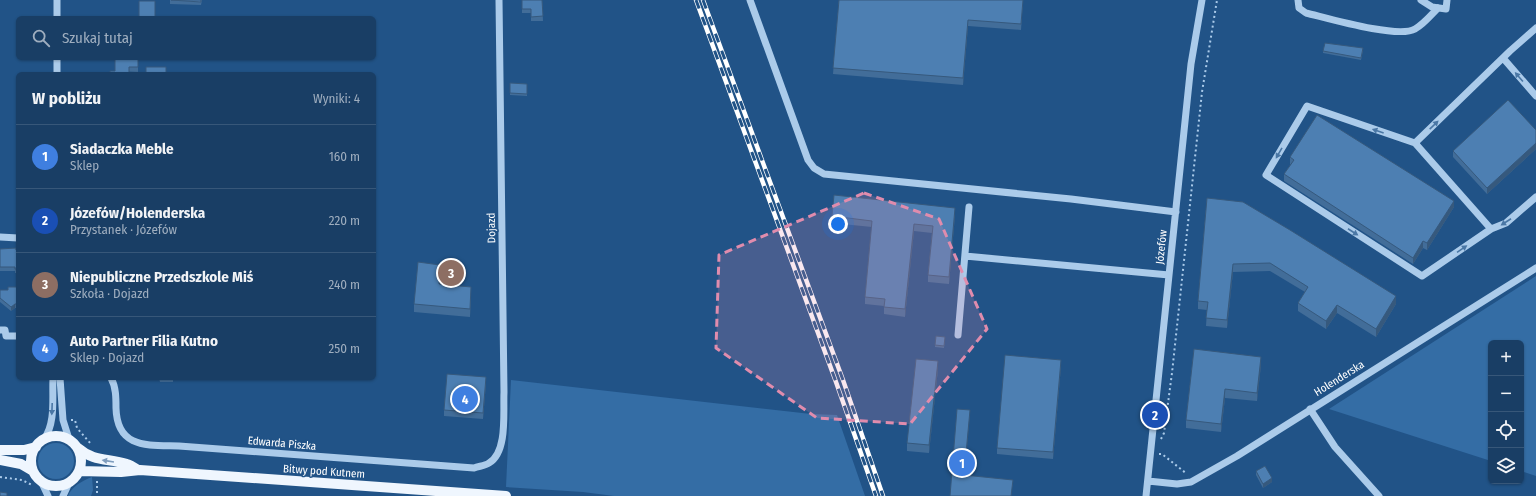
<!DOCTYPE html>
<html lang="pl">
<meta charset="utf-8">
<style>
body{margin:0;font-family:"Fira Sans Condensed",sans-serif;background:#26496e;color:#f1f3f6}
.controls{position:absolute;right:12px;bottom:12px;display:grid;overflow:hidden;border-radius:6px;box-shadow:0 1px 3px #0004}
.controls button{width:36px;height:36px;display:grid;place-items:center;padding:0;border:0;border-bottom:1px solid #375779;background:#193e65;color:#f1f3f6;font:20px sans-serif}
.you{position:absolute;left:838px;top:224px;width:14px;height:14px;margin:-10px;border:3px solid #fff;border-radius:50%;background:#1a73e8;box-shadow:0 0 0 6px #1a73e833}
.badge{display:grid;place-items:center;width:26px;height:26px;border-radius:50%;background:#bca0f2;color:#fff;font-size:13px;font-weight:700}
.pin{position:absolute;translate:-50% -50%;border:2px solid #fff;box-shadow:0 1px 4px #0006}
.list{margin:0;padding:0;list-style:none}
h2{display:flex;justify-content:space-between;align-items:center;height:52px;margin:0;padding:0 16px;font-size:17px}
h2 small{font-size:13px;font-weight:400;color:#9faebf}
.list li{display:grid;grid-template-columns:26px 1fr auto;gap:12px;align-items:center;box-sizing:border-box;height:64px;padding:0 16px;border-top:1px solid #375779}
.list b{display:block;font-size:15px;white-space:nowrap}
.list p{margin:0;font-size:13px;white-space:nowrap;color:#9faebf}
.list em{font-size:13px;font-style:normal;color:#9faebf}
.icon{flex:none;width:22px;height:22px;fill:none;stroke:currentColor;stroke-width:2;stroke-linecap:round;stroke-linejoin:round}
.map{position:relative;flex:none;width:1536px;height:496px;overflow:hidden}
.search{position:absolute;background:#193e65;box-shadow:0 1px 3px #0004;left:16px;top:16px;width:360px;height:44px;display:flex;align-items:center;gap:10px;box-sizing:border-box;padding:0 14px;border-radius:6px;color:#9faebf;font-size:15px}
.panel{position:absolute;background:#193e65;box-shadow:0 1px 3px #0004;left:16px;top:72px;width:360px;height:308px;border-radius:6px}
.map>svg:first-child{display:block}
.green{fill:#346da5}
.lines{fill:none;stroke-linecap:round;stroke-linejoin:round}
.path{stroke:#abcbea;stroke-width:2;stroke-dasharray:2 3;stroke-linecap:butt}
.minor{stroke:#abcbea;stroke-width:7}
.major{stroke:#eff6fe;stroke-width:10}
.rail-casing{stroke:#fff;stroke-width:4.5}
.rail{stroke:#215387;stroke-width:3;stroke-dasharray:9;stroke-linecap:butt}
.wall{fill:#426d99}
.shaded-wall{fill:#36597d}
.building{fill:#4d7fb2;stroke:#36597d}
.oneway{fill:#4a77a5}
.oneway2{fill:#7e9cbd}
.marked{fill:#e08cad;fill-opacity:0.2;stroke:#e08cad;stroke-width:3;stroke-dasharray:8 5;stroke-linejoin:round}
.labels{text-anchor:middle;stroke-width:3;stroke-linejoin:round;paint-order:stroke}
.street-label{font-size:11px;fill:#fff;stroke:#215387}
</style>
<div class="map">
<svg width="1536" height="496" viewBox="0 0 1536 496">
<rect width="100%" height="100%" fill="#215387"/>
<path class="green" d="M1536,276V476L1521,471V343H1491V461L1329,409Z
M511,380L811,414L837,415L865,496H614L583,492L506,487Z
M38 461a18 18 0 1 1 36 0a18 18 0 1 1-36 0Z
M92,477L93,490L91,496H68C72,486 82,481 92,477Z"/>
<g class="lines">
<path class="path" d="M71,420H75L77,428L91,444
M1161,439L1164,433L1172,373L1202,92L1217,0
M1159,454H1162L1187,474
M0,477L22,480L32,485
M97,481V496"/>
<path class="minor" d="M57,0V18
M750,0L808,160L814,168L824,174L1071,199L1176,212
M1298,0L1299,8L1306,13C1327,18 1398,39 1415,29C1424,24 1431,15 1438,8
M1421,0L1432,7L1446,9L1447,0
M1536,28L1510,51L1415,143L1491,229L1506,223L1536,197
M57,58V74
M1503,58L1536,96
M1415,143L1307,106L1266,175L1422,276L1491,229
M0,237L18,238
M965,256L1169,275
M0,330H5L6,336H18
M958,335L969,207
M60,378L63,420L69,439
M111,378C116,387 116,398 116,408C117,449 148,445 179,446L474,468C479,466 485,466 489,463C508,452 503,411 504,392L499,0
M1310,409L1335,447L1379,496
M44,439C56,423 52,397 53,378
M41,481L48,496
M1148,481L1177,484L1191,482L1237,456L1536,268
M63,496L69,483
M1146,496L1191,64L1202,0"/>
<path class="major" d="M31 461a25 25 0 1 1 50 0a25 25 0 1 1-50 0Z
M78,448C94,462 108,458 127,464C131,465 135,468 138,470
M0,450H24L36,447
M0,460L21,464L33,471
M79,471L121,472L140,470L506,496"/>
<defs>
<path id="rail" d="M696,0L836,382L876,496
M703,0L843,380L883,496"/>
</defs>
<use href="#rail" class="rail-casing"/>
<use href="#rail" class="rail"/>
</g>
<path class="wall" d="M170,0H202L201,5L170,4Z
M522,0H542L543,21H531V13H522Z
M839,0H1023L1021,30L968,26L963,85L833,74Z
M139,1H155V18H139Z
M1363,50L1361,60L1323,53V51Z
M138,58V72L115,71Z
M510,83L527,84V96L510,95Z
M1536,130V149L1487,194L1453,157V151Z
M1290,157L1454,207L1427,250L1423,248L1413,264L1284,181V174L1291,164H1290Z
M1207,198L1396,304L1376,337L1337,313L1326,329L1298,311V303L1305,292L1270,271L1233,272L1227,328L1206,326L1207,310L1198,309V301Z
M955,215L949,284L928,282V275L932,233L914,231L905,317L884,314V306L865,304V297L872,227L832,223V216Z
M0,249L18,250V273H15V271H0Z
M440,273L439,284L471,295L470,317L414,312V304Z
M18,287V308H15L11,311L0,302V290H8Z
M945,337L944,348L935,347V345Z
M1194,349L1261,365L1257,401L1225,398L1221,432L1186,428V420Z
M1061,366L1053,459L997,454V448Z
M938,369L929,453L907,451V443Z
M159,378H173V382H160Z
M486,383L483,419L444,416V410Z
M1256,471L1272,482L1263,488L1256,475Z"/>
<path class="shaded-wall" d="M968,20V26L963,85V78Z
M1536,143V149L1487,194V188Z
M1454,201V207L1427,250V243Z
M955,208V215L949,284V277Z
M914,224V231L905,317V309Z
M1423,241V248L1413,264V258Z
M1233,264V272L1227,328V320Z
M471,287V295L470,317V309Z
M1396,296V304L1376,337V329Z
M15,304V308L11,311V307Z
M1337,305V313L1326,329V321Z
M1261,357V365L1257,401V393Z
M1061,360V366L1053,459V452Z
M938,361V369L929,453V445Z
M486,377V383L483,419V413Z
M1225,389V398L1221,432V424Z
M970,410V416L964,481V475Z
M1272,478V482L1263,488V484Z"/>
<path class="building" d="M171,0H201V2Z
M522,0H542L543,16L531,17V9H522Z
M839,0H1023L1021,24L968,20L963,78L833,68Z
M139,1H155V17H139Z
M1325,43L1363,48L1361,58L1323,51Z
M115,58H138V67H129V74H110V71H115Z
M146,67H166V74H146Z
M510,83L527,84V94L510,93Z
M1508,100L1536,130V143L1487,188L1453,151Z
M1317,115L1454,201L1427,243L1423,241L1413,258L1284,174L1294,160L1290,157Z
M834,195L955,208L949,277L928,275L933,226L914,224L905,309L884,307L885,299L865,297L872,221L832,216Z
M1207,198L1243,202L1290,230L1396,296L1376,329L1337,305L1326,321L1298,303L1308,287L1270,263L1233,264L1227,320L1206,318L1208,302L1198,301Z
M16,248V250H18V269H15V267H0V249Z
M418,262L440,265L439,284L471,287L470,309L414,304Z
M8,287H18V304H15L11,307L0,298V290H8Z
M936,336L945,337L944,346L935,345Z
M1194,349L1261,357L1257,393L1225,389L1221,424L1186,420Z
M1005,355L1061,360L1053,452L997,448Z
M916,359L938,361L929,445L907,443Z
M447,374L486,377L483,413L444,410Z
M957,409L970,410L964,475L1013,480L1011,496H950Z
M1265,466L1272,478L1263,484L1256,471Z
M0,492L7,493V496H0Z"/>
<defs><path id="oneway-solid" d="M-6-.8H1V-3.2L6.5 0L1 3.2V.8H-6Z"/></defs>
<g class="oneway">
<use href="#oneway-solid" transform="translate(1519 77) rotate(-131)"/>
<use href="#oneway-solid" transform="translate(1434 125) rotate(-44)"/>
<use href="#oneway-solid" transform="translate(1378 131) rotate(-161)"/>
<use href="#oneway-solid" transform="translate(1279 153) rotate(120)"/>
<use href="#oneway-solid" transform="translate(1506 222) rotate(147)"/>
<use href="#oneway-solid" transform="translate(1353 232) rotate(33)"/>
<use href="#oneway-solid" transform="translate(1462 249) rotate(-34)"/>
<use href="#oneway-solid" transform="translate(52 409) rotate(92)"/>
</g>
<use class="oneway2" href="#oneway-solid" transform="translate(108 461) rotate(-171)"/>
<path class="marked" d="M864,193L939,219L987,329L910,424L817,418L716,348L719,255Z"/>
<g class="labels">
<g class="street-label">
<text transform="translate(491 228) rotate(-91)" y="4">Dojazd</text>
<text transform="translate(1161 247) rotate(-84)" y="4">Józefów</text>
<text transform="translate(1339 378) rotate(-32)" y="4">Holenderska</text>
<text transform="translate(282 443) rotate(5)" y="4">Edwarda Piszka</text>
<text transform="translate(324 471) rotate(4)" y="4">Bitwy pod Kutnem</text>
</g>
</g>
</svg>
<div class="controls">
<button>+</button>
<button>−</button>
<button><svg class="icon" aria-label="locate" viewBox="0 0 24 24"><circle cx="12" cy="12" r="6"/><path d="M12 2v4M12 18v4M2 12h4M18 12h4"/></svg></button>
<button><svg class="icon" aria-label="layers" viewBox="0 0 24 24"><path d="M12 4l9 5-9 5-9-5zM3 14l9 5 9-5"/></svg></button>
</div>
<div class="you"></div>
<div class="pin badge" style="left:962px;top:463px;background:#3f7fe0">1</div>
<div class="pin badge" style="left:1155px;top:415px;background:#1a4fb4">2</div>
<div class="pin badge" style="left:451px;top:273px;background:#8d6e63">3</div>
<div class="pin badge" style="left:465px;top:399px;background:#3f7fe0">4</div>
<div class="search"><svg class="icon" aria-label="search" viewBox="0 0 24 24"><circle cx="10" cy="10" r="6"/><path d="M15 15l6 6"/></svg>Szukaj tutaj</div>
<section class="panel">
<h2>W pobliżu<small>Wyniki: 4</small></h2>
<ul class="list">
<li><span class="badge" style="background:#3f7fe0">1</span><div><b>Siadaczka Meble</b><p>Sklep</p></div><em>160 m</em></li>
<li><span class="badge" style="background:#1a4fb4">2</span><div><b>Józefów/Holenderska</b><p>Przystanek · Józefów</p></div><em>220 m</em></li>
<li><span class="badge" style="background:#8d6e63">3</span><div><b>Niepubliczne Przedszkole Miś</b><p>Szkoła · Dojazd</p></div><em>240 m</em></li>
<li><span class="badge" style="background:#3f7fe0">4</span><div><b>Auto Partner Filia Kutno</b><p>Sklep · Dojazd</p></div><em>250 m</em></li>
</ul>
</section>
</div>
